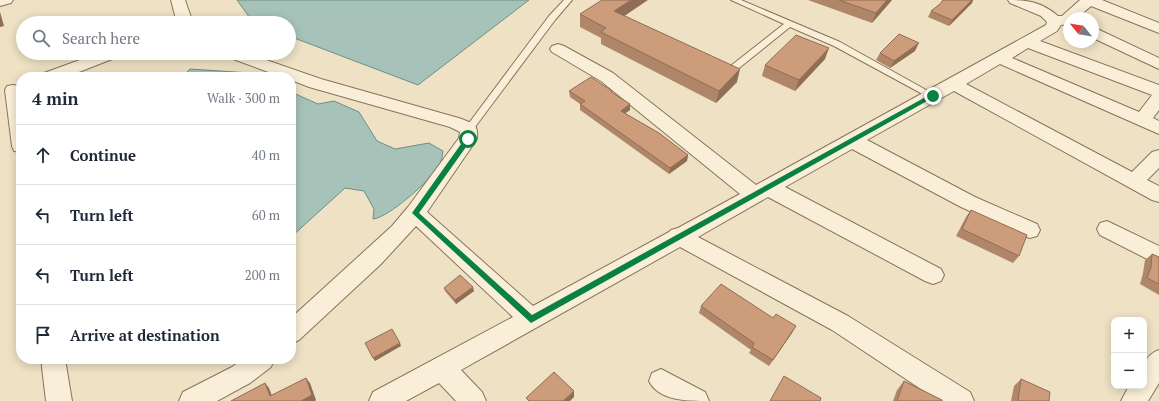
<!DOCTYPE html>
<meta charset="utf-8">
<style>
body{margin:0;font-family:"PT Serif",serif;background:#f6f6f7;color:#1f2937}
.controls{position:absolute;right:12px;bottom:12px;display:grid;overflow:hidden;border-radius:8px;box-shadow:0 2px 10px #0003}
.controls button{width:36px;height:36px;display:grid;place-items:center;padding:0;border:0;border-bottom:1px solid #e0e1e3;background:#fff;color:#1f2937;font:20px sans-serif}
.compass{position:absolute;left:1063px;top:12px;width:36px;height:36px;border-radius:50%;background:#fff;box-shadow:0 2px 10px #0003;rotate:300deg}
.stop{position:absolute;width:12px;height:12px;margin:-9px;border:3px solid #0b8043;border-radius:50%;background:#fff}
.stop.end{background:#0b8043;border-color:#fff;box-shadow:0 1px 4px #0008}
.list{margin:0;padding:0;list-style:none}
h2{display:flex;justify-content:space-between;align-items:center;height:52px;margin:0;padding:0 16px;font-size:17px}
h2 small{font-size:13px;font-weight:400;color:#747a83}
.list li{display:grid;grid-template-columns:26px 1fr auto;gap:12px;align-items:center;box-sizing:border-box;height:60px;padding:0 16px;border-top:1px solid #e0e1e3}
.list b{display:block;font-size:15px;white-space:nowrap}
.list em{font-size:13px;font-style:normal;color:#747a83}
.icon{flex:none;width:22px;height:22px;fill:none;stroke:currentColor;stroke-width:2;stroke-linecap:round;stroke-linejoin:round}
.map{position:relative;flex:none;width:1159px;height:401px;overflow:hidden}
.search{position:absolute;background:#fff;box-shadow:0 2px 10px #0003;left:16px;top:16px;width:280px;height:44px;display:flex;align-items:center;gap:10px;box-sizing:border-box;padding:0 14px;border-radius:22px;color:#747a83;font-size:15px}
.panel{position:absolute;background:#fff;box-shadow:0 2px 10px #0003;left:16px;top:72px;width:280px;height:292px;border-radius:16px}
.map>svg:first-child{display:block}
.water{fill:#a6c2b9;stroke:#6d9087}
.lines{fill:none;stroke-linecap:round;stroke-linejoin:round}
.lane-casing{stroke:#89735a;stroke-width:2}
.street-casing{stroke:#89735a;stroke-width:2}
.lane{fill:#f9efd8;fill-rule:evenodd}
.street{fill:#f9efd8;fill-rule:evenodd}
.wall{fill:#b08669}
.shaded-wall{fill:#906d55}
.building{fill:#cd9c7a;stroke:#906d55}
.route{fill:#0b8043}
</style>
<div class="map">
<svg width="1159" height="401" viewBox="0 0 1159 401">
<rect width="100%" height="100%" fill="#eee1c4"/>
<path class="water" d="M237,0H529L418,85L289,36V23H256L252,21Z
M190,69L250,73L258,77H182Z
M291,92L318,104L334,101L359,112L377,141L395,149L429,143L443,151C442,156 442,162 439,166C431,180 388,218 373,219L374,209L364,191L345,188L291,237Z"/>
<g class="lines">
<defs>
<path id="lane" d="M564,0H572L555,20L472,131H466L464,129L466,127L549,16Z
M731,0H741L840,42L937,96L933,99L930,98L834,46L790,27L734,72H728L727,70L728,68L784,24Z"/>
<path id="street" d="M0,0H13L11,3L0,6Z
M171,0H185L193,23H177Z
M1008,0C1028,0 1042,2 1058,16H1062L1080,0H1102L1159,23V33L1091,6L1077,18H1069V24L1061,25L1057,31L1040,41L1159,85V110L1153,118L1159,121V134L1000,64L966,84L1132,172L1152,152L1159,150V168L1147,180L1159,186V202L1152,200L954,91L867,140L975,197L1037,224L1040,230L1037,236L1030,238L1023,236L961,207L852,149L785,187L941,269L944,275L941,281L933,284L925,281L768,197L698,237L848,316L970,392L974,401H939L832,330L680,247L461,370L482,392L486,401H456L439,383L406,401H369L373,392L513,317L416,226L381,264L299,340L291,344V318L392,226L408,207L459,138L460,132L450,127L309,87L291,80V77H282L225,56L223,53H246L321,79L462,119C475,125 478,124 477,139L427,212L533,306L669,232L671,230L678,228L740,194L601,81L552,52L550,49L552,46L558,44L564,46L613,73L756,185L1046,25L1047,22L1041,16L1010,3ZM1028,48L1152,95L1139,112L1012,58Z
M1093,27L1159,58V69L1093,38Z
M99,53H122L120,56L66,77H42L44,73Z
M13,85L19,86L21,89V152L14,151L12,146L5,90L7,86Z
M1107,221L1159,246V265L1100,235L1097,229L1100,223Z
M1159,350V383L1148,401H1121L1129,386H1144C1144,369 1141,357 1159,350Z
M41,359H65L72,401H46Z
M243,359H274L271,367L250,383L217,401H179L183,392L232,367Z
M661,369L705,392L709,401C687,401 659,401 649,381L652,373Z"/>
</defs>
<use href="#lane" class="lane-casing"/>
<use href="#street" class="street-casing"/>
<use href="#lane" class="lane"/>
<use href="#street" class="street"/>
</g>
<path class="wall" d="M808,0H892L872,23Z
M943,0H973L972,3L949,26L928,17L931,11L940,4Z
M580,14L624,16L737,82L716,103L601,44V38L580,27Z
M915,51L890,68L876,60L880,53Z
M825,59L795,91L762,76L765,65Z
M569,91H612V93L630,104V110L625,113L688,155L687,161L669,174L580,110V104L570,97Z
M971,210L1019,256L1013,263L956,236L966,217Z
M1152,254L1159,257V295L1140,284L1143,273L1145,260Z
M444,288L474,291L456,304L445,291Z
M701,306L792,333L769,366L749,353L751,350L699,313Z
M1021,379L1049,401H1011L1014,386Z
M904,381L942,401H893L897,390Z"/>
<path class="shaded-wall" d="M631,0H648L614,23V11Z
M887,0H892L872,23L876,13Z
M972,0H973L972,3L949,26L952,20Z
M0,12L4,26L0,27Z
M919,43L915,51L890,68L894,61Z
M829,48L825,59L795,91L799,80Z
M740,69L737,82L716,103L719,91Z
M630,104V110L621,116V111Z
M688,155L687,161L669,174L670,168Z
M473,287L474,291L456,304L455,300Z
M796,326L792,333L769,366L773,360Z
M400,343L401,346L375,361L373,358Z
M306,378L310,383L316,400L315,401H301Z
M265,383L269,388L274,401L270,396Z
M574,391V397L570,401H563Z"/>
<path class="building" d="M602,0H631L614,11L740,69L719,91L601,32L606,28L580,14Z
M839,0H887L876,13Z
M943,0H972L952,20L931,11L940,4Z
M899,34L919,43L894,61L880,53Z
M796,35L829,48L799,80L765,65Z
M591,77L612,91L611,92L630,104L621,111L659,133L688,155L670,168L580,104L585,101L569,91Z
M971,210L1027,235L1019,256L962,229Z
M1152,254L1159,257V284L1147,278L1151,267Z
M460,275L473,287L455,300L444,288Z
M721,284L773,318L776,314L796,326L773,360L752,347L754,343L701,306Z
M392,329L400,343L373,358L365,343Z
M554,372L574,391L563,401H529L526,398Z
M784,376L821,398L820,401H770Z
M306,378L312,395L301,401H231L265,383L270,396Z
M1021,379L1050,392L1049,401H1018Z
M904,381L942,400V401H897Z"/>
<path class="route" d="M931,94L936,96L531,323L412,213L466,137H471V140L419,213L532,315Z"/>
</svg>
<div class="controls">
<button>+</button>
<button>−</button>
</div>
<svg class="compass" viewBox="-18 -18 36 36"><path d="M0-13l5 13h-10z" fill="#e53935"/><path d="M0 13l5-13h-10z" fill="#747a83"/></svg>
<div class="stop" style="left:468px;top:139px"></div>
<div class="stop end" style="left:933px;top:96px"></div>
<div class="search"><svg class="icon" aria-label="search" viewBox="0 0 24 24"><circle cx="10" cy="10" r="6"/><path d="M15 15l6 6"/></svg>Search here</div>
<section class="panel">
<h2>4 min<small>Walk · 300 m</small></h2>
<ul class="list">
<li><svg class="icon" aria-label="ahead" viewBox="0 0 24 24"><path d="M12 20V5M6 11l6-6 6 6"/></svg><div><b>Continue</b></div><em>40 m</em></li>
<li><svg class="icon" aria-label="left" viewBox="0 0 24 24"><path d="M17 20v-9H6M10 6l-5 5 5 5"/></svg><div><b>Turn left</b></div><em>60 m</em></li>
<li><svg class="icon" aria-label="left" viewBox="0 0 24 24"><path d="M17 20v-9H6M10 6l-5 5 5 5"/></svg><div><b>Turn left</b></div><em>200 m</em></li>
<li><svg class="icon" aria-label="arrive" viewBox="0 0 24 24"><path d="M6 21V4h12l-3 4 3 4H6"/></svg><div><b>Arrive at destination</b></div></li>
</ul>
</section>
</div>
